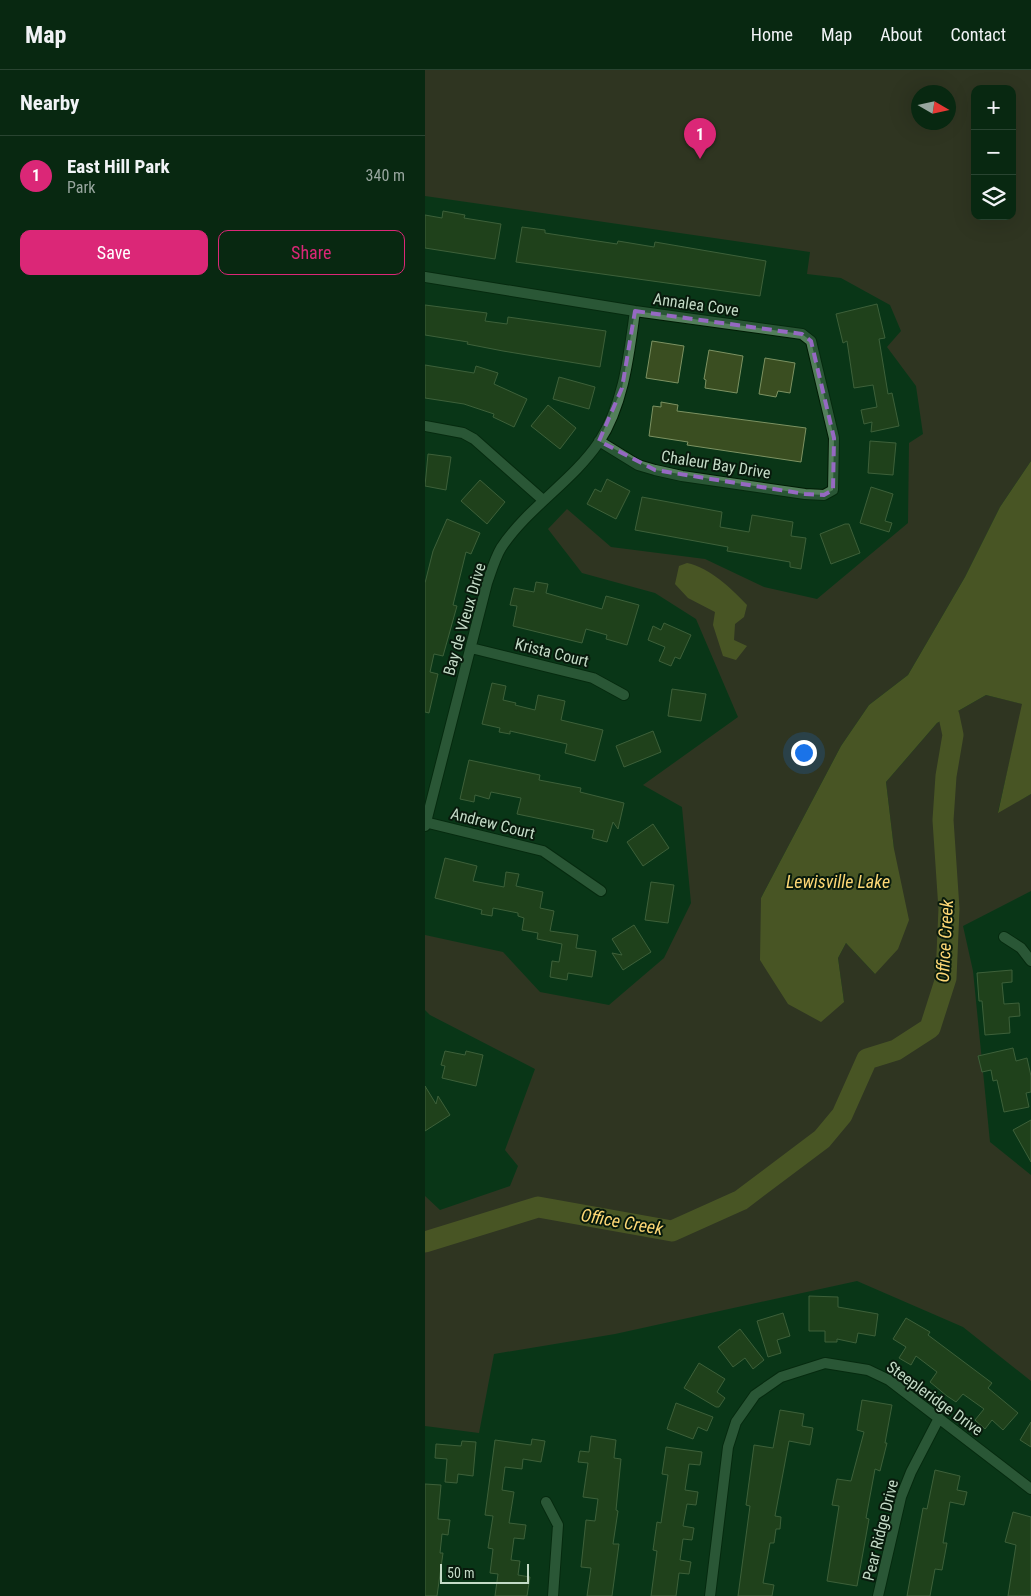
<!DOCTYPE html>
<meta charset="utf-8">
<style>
body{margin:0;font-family:"Roboto Condensed",sans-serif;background:#16341f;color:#f1f3f6}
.controls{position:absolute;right:15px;top:15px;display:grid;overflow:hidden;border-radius:10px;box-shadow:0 5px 20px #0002}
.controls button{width:45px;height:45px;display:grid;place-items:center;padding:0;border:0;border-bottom:1px solid #294431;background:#082811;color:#f1f3f6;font:25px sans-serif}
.compass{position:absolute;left:486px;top:15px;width:45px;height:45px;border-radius:50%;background:#082811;box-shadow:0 5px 20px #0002;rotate:99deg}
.scale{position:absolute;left:15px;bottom:12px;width:89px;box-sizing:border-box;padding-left:5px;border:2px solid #c4dbc7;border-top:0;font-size:14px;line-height:18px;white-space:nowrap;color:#c4dbc7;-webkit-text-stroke:4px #081a0c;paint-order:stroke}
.you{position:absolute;left:378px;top:682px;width:18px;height:18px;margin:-12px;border:4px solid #fff;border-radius:50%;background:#1a73e8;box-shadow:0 0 0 8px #1a73e833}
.badge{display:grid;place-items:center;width:32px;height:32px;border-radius:50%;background:#db2777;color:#fff;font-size:16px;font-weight:700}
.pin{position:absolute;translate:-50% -41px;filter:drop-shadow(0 1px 2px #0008)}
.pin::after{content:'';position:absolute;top:26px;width:18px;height:15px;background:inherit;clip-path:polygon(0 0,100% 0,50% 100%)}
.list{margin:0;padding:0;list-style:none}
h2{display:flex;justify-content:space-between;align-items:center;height:65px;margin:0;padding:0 20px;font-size:21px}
h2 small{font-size:16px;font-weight:400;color:#98a69f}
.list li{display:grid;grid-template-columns:32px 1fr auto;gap:15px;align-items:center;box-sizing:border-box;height:80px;padding:0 20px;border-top:1px solid #294431}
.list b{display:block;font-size:19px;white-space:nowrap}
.list p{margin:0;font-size:16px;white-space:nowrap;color:#98a69f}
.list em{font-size:16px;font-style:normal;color:#98a69f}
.actions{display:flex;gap:10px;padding:15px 20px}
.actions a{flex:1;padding:11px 0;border:1px solid #db2777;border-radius:10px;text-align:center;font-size:18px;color:#db2777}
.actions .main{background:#db2777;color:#fff}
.icon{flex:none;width:28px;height:28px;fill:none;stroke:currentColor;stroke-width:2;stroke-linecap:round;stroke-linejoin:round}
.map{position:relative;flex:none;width:606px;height:1526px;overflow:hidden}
header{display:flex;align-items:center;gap:30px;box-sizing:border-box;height:70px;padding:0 25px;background:#082811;border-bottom:1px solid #294431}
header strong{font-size:24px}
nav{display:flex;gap:28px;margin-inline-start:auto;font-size:18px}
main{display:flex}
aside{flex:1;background:#082811}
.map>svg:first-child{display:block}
.green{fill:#5d342e;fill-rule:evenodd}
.water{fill:#957b34}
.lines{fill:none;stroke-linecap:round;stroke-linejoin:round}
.river{stroke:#957b34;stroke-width:21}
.building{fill:#3a4e21;stroke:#7c9262}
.street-casing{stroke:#001c05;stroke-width:12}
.street{stroke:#537f5b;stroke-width:10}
.marked{fill:none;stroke:#9569c2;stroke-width:4;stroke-dasharray:10 6;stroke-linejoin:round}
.labels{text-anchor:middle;stroke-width:4;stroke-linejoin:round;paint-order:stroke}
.street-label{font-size:16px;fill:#c4dbc7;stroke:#081a0c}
.water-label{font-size:18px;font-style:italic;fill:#fdd775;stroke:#081a0c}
</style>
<header>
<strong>Map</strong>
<nav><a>Home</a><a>Map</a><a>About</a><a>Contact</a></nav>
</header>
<main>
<aside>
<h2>Nearby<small></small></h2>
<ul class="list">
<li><span class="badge">1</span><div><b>East Hill Park</b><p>Park</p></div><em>340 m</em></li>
</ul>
<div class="actions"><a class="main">Save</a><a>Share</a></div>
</aside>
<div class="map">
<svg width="606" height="1526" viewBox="0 0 606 1526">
<rect width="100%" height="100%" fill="#0a3617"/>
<path class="green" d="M0,0H606V391L575,437L540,507L483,605L444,635L416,676L336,828L419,932L413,888L421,873L450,904L469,779L461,712L512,653L561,625L598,634L573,742L606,724V821L538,856L548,901L565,1072L606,1105V1311L538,1257L432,1211L190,1264L69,1284L54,1363L0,1356V1126L15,1140L85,1116L93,1096L80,1080L110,999L5,945L0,940V865L78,882L115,922L184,935L239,888L266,833L257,737L218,715L313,647L271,549L230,523L157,503L123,459L142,439L186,477L280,489L339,517L392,529L483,453L484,373L498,364L491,316L462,277L476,261L465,235L416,208L382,204L385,182L0,126ZM550,19H587V146H550ZM493,22H524V52H493Z"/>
<path class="water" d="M606,391V724L573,743L597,634L561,625L512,653L461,712L469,779L484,850L473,879L450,904L421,873L413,888L419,932L396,952L363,934L335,890L336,828L416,676L444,635L483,605L540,507L575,437Z
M262,493C285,498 306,518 322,535L319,547L310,554L309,570L322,576L311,590L298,586L288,555L290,542L263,528L250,514L254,496Z"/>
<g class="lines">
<path class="river" d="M0,1172L113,1137L247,1161L316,1130L397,1069L417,1045L442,989L471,980L505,958L521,908L524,839L518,750L521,706L528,665L524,646L511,620"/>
</g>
<path class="building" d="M18,141L40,145L39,148L76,154L70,189L0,178V145L17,148Z
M97,157L120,160V163L192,174L193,171L229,177L230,172L341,191L335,226L91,192Z
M452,234L460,268L454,269L463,324L467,323L474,356L446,362L447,352L439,354L436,340L452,337L448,315L429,318L422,271L418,273L411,244Z
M0,235L62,243L60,251L82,254L83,247L181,261L175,297L78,281L42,274L43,272L0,265Z
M227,271L259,276L253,313L221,308Z
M284,280L318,286L312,323L280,318L281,310L279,309Z
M340,288L370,293L365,323L353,321L351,327L334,324Z
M0,295L49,303L51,296L73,303L69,314L102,329L89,357L68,347L69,344L39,334L0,328Z
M134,307L170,317L164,339L128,329Z
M236,332L253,335L252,341L381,358L376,392L262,375L263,372L224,366L228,336L236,337Z
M123,335L151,358L135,379L106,356Z
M445,371L471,373L468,405L443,403Z
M3,384L26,387L21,420L0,416Z
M182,409L205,421L191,449L162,434L170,419L176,422Z
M55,410L80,432L62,454L36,431Z
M446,417L468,424L460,451L467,453L464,462L435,453Z
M217,427L297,442L295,457L324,462L327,445L368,452L366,466L381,468L376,499L365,497V492L302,481L303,477L210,460Z
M22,449L55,463L46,484L41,482L28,535L32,536L18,586L9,584L5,602L13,604L4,643L0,642V513L8,481Z
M420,454H424L435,483L406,494L395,464Z
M111,512L123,514L121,523L177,539L181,526L214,535L202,575L181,569L182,565L161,559L157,573L88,556L92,536L85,535L89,518L109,522Z
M239,553L266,565L255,589L250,587L246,596L234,591L240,577L223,570L228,556L236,560Z
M67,613L81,616L78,630L91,633L90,635L110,640L113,625L140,631L136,650L178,660L170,691L140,683L142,674L85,661V664L74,662L75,658L57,654Z
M247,619L281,624L276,651L243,646Z
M228,661L236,682L199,697L191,676Z
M44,690L115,705L114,710L156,718L155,722L199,733L193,759L188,752L182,772L167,768L169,760L92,744L96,728L66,722L64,729L50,725L49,732L35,729Z
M228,754L244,778L218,796L202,772Z
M20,788L52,796L48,811L79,817L81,802L94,804L91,816L118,822L115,838L129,841L125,861L153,865L151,878L171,881L167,907L143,903L142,910L125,907L127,891L134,892L137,874L112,869L113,863L97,860L99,848L93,846V843L68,838L67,846L56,844L57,840L10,828Z
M226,812L249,815L243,853L220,850Z
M209,855L226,882L198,900L187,883L197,885L187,869Z
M587,900V912L577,913L579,934L594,933L595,946L584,947L585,963L560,965L557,931H554L552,903Z
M588,978L591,991L602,988L606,1006V1022L601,1023L604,1037L579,1042L572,1010L568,1011L566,1000L557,1002L553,986Z
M20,981L40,985L41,981L58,985L51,1016L17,1008L20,996L16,995Z
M0,1016L11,1034L13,1026L25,1045L0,1061Z
M606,1050V1092L588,1060Z
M384,1226L413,1227V1237L453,1244L450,1266L433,1263L431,1273L412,1269V1272H400V1261H384Z
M358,1243L365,1266L352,1270L356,1283L343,1287L332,1251Z
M481,1248L505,1262L503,1265L567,1313L563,1318L593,1343L578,1360L567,1350L560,1359L550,1350L559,1339L538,1324L531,1332L522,1326L505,1312L512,1302L491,1286L486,1295L474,1288L481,1277L468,1269Z
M315,1259L339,1290L328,1299L320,1288L308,1297L293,1277Z
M274,1293L300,1309L292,1322L300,1328L294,1337H291L259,1318Z
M437,1330L467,1335L460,1373H462L455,1401L450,1399L441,1448L444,1449L432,1516L402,1511L414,1436L407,1435L412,1409L426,1411L439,1362L432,1360Z
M251,1333L288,1347L282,1361L273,1357L268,1369L242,1359Z
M355,1340L379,1344L377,1356L388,1358L385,1375L364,1371L350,1446L356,1447L355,1459H351L349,1473H345L338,1513L349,1515L347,1526H313L325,1436L321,1435L329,1375L348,1378Z
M606,1352V1377L595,1370Z
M166,1366L191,1370L189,1388L196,1389L191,1440L193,1441L188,1474H194L187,1526H162L166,1498L156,1497L161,1450L170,1451L173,1429L158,1427L163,1393L153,1392L155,1381L164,1382Z
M107,1369L120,1371L116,1392L98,1389L97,1399L80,1397L77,1420L89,1422L84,1453L101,1455L99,1469L89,1468L86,1490L95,1491L93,1505L105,1507L102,1526H70L73,1504L65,1503L68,1479L63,1478L68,1446L60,1445L70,1370L106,1375Z
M37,1371L51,1372L48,1406L33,1404L32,1413L20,1412L22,1389L10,1388L11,1374L36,1376Z
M241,1377L277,1382L275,1395L264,1394L260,1420L273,1422L271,1435L262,1434L258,1456L269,1458L267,1470L258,1469L255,1490L266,1492L264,1504L254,1503L251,1526H226L232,1481L228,1480L232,1452L236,1453L243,1405L237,1404Z
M510,1400L535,1406L532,1420L542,1422L539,1435L525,1432L518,1473H522L517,1500L510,1499L505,1526H482L498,1438L502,1439Z
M0,1414L16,1415L13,1449L25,1450L23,1465L17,1464L15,1483H18L12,1526H0Z
M588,1442L606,1447V1526H583L591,1475L580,1472Z"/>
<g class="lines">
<defs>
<path id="street" d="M0,207L210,241L377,264L386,271L409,368L408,420L399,425L380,424L257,406L230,400L213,395L174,371
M0,356L38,363L49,369L118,430
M46,578L168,608L199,625
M0,752L118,781L176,821
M0,756L62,513C66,502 70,488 76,478C103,437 147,412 174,372C199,334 204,284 210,241
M579,867L596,878L606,891
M121,1432L133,1455L128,1526
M285,1526L303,1377L311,1352L330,1325L356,1307L400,1293L443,1300L464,1310L606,1419
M453,1526L476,1427L486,1402L514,1348"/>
</defs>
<use href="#street" class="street-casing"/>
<use href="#street" class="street"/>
</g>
<path d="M0 0H606V1526H0ZM210,241L377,264L386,271L409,368L408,420L399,425L380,424L230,400L174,371L197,318Z" fill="#0a3617" fill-opacity=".55" fill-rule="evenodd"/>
<path class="marked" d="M210,241L377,264L386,271L409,368L408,420L399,425L380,424L230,400L174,371L197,318Z"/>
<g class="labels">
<g class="street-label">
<text transform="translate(271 234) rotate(8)" y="6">Annalea Cove</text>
<text transform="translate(291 394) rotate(9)" y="6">Chaleur Bay Drive</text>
<text transform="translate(39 549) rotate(-74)" y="6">Bay de Vieux Drive</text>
<text transform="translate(127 582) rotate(14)" y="6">Krista Court</text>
<text transform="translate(68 753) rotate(14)" y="6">Andrew Court</text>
<text transform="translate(510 1328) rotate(36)" y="6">Steepleridge Drive</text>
<text transform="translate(455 1460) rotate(-76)" y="6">Pear Ridge Drive</text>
</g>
<g class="water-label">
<text x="413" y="818">Lewisville Lake</text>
<text transform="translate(520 871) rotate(-87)" y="6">Office Creek</text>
<text transform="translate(197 1152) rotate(10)" y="6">Office Creek</text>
</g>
</g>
</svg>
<div class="controls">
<button>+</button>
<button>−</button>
<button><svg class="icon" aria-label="layers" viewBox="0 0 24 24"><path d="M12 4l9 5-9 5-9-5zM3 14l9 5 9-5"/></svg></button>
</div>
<svg class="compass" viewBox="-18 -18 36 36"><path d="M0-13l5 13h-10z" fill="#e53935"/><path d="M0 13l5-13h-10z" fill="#98a69f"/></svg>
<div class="scale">50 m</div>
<div class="you"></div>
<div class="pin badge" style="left:275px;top:89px">1</div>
</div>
</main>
